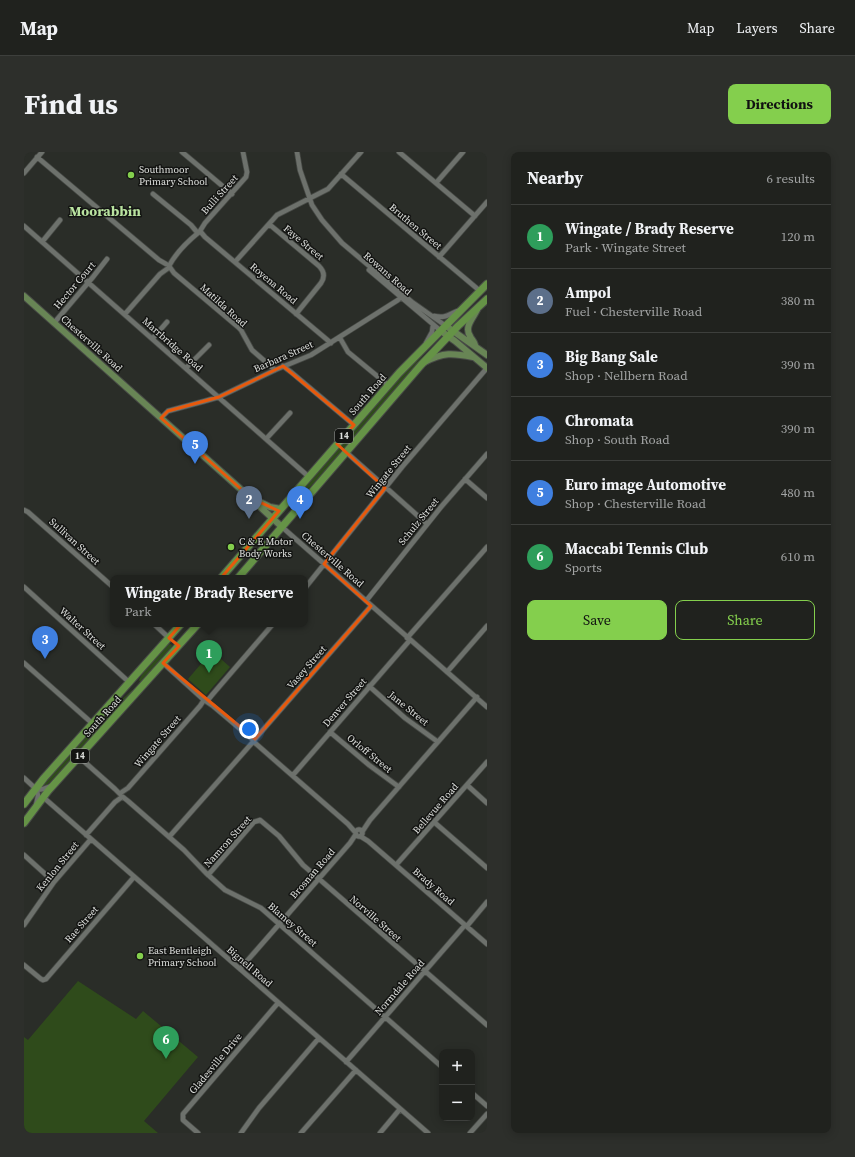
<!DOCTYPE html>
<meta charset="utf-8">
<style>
body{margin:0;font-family:"Source Serif 4",serif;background:#2d2f2b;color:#f1f3f6}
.controls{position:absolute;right:12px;bottom:12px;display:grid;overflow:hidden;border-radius:8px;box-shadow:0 2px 10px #0003}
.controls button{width:36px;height:36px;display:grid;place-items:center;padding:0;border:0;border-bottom:1px solid #3d3f3c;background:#20221e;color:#f1f3f6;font:20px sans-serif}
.you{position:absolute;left:225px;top:577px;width:14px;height:14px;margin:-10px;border:3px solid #fff;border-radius:50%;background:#1a73e8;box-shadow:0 0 0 6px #1a73e833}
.badge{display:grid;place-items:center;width:26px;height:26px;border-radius:50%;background:#84cf4d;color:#fff;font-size:13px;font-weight:700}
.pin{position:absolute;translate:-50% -33px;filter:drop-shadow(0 1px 2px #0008)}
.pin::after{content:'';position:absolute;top:21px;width:14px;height:12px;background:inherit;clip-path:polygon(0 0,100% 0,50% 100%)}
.popup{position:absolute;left:86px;top:423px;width:198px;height:52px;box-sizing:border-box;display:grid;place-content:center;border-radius:8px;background:#20221e;filter:drop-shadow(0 1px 3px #0005);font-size:13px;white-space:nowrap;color:#a2a4a4}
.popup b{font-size:15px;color:#f1f3f6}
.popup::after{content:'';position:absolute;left:50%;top:100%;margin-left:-8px;border:8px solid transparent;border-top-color:#20221e}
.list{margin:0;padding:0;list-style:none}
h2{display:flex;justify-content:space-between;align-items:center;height:52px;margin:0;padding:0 16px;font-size:17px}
h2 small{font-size:13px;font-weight:400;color:#a2a4a4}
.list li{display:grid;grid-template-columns:26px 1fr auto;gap:12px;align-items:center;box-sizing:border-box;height:64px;padding:0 16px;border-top:1px solid #3d3f3c}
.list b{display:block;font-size:15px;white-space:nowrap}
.list p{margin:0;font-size:13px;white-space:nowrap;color:#a2a4a4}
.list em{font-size:13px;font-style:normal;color:#a2a4a4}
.actions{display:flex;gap:8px;padding:12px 16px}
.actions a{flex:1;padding:9px 0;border:1px solid #84cf4d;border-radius:8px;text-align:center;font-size:14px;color:#84cf4d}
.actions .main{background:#84cf4d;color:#111}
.map{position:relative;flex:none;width:463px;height:981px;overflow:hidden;border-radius:8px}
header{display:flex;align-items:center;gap:24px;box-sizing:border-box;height:56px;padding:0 20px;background:#20221e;border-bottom:1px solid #3d3f3c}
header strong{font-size:19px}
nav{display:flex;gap:22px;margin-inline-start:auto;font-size:14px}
.intro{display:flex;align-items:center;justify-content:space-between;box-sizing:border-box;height:96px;padding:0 24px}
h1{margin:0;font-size:28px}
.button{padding:10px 18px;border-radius:8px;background:#84cf4d;color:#111;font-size:14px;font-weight:700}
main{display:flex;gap:24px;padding:0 24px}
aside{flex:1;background:#20221e;border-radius:8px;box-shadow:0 2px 10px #0003}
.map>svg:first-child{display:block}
.green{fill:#2f4b1b}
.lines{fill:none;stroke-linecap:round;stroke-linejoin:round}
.minor-casing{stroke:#474a46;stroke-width:6}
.major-casing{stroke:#474a46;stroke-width:8}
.highway-casing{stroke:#474a46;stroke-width:9}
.minor{stroke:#6d716c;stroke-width:4.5}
.major{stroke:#688555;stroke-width:6}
.highway{stroke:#659346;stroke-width:7}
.marked{fill:none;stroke:#e8590c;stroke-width:3;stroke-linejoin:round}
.poi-dot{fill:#84cf4d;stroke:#131412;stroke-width:1.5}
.labels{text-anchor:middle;stroke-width:3;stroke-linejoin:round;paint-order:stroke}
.shield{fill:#131412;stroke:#a1a3a0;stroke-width:1}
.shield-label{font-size:9px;font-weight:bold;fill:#dee0dd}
.poi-label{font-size:10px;fill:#dee0dd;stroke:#131412;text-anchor:start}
.street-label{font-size:10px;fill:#dee0dd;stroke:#131412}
.district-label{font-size:14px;font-weight:bold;fill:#b9e3a0;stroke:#131412}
</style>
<header>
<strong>Map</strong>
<nav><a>Map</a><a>Layers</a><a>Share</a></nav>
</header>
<div class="intro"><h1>Find us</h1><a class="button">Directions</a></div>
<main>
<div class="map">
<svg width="463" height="981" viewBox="0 0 463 981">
<rect width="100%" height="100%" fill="#2a2d28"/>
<path class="green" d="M403,201L404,202L303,318L285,336L282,338L281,337L282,332L381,219Z
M146,492L148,493C145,504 125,522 116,530L115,528L118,522L143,493Z
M188,499L206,515L182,543L164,527Z
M108,538L110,539L64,591L22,634L16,636L85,560Z
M54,829L112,867L119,859L174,905L120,969L134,981H0V885L4,888Z"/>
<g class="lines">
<defs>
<path id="minor" d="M158,0L208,42
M273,0L276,18L288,53L298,68L318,91L388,150L422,174
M375,0L451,64
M13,5L135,108L142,112
M0,21L18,0
M317,22L456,139
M412,31L439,0
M129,42L167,73L172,79
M245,72L295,114C300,119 301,125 297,131L272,162
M0,74L285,325
M176,79L181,85L307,191
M176,79L181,71L222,25L223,20L219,0
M18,90L36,68
M415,105L463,50
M211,110L253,63L304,37L337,0
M145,114L150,121L214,175L217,178L228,198L251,218
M145,114C152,101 163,90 174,81
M345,118L417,179
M101,162L136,122L143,117
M410,164C424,167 425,161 437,158
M30,171L69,125L83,107
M129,186L143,170
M316,186L324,200L364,233
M402,191L408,180L409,173
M259,214L267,220L330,273
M162,216L185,193
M137,266L144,259L181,249L195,245L251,218L287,203L374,148L377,145L376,140
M242,287L266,261
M322,300L403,372
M441,327L463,346
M0,358L4,360L89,435
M258,375L463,555
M0,435L106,531
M281,436L378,315L463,216
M342,449L417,355L463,302
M130,472L145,486
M383,486L463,395
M0,511L69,572
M139,511L180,548
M423,520L463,474
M345,534L381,566L414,590
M184,548L188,543L249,472
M183,550L189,554L228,587
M306,580L345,613L375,635
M231,587L347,454
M231,591L324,672L331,680
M55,605L91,637L96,642
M269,623L386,488
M0,626L12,637
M443,633L463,651
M98,640L104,636L176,554L180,548
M19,645L404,981
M99,645L104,649L160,698L182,721L201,738L237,756L418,915
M12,653L14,644L13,638L19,637L27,634
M410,670L463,716
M331.5 681a3.5 3.5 0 1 1 7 0a3.5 3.5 0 1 1-7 0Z
M338,680L346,668L453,545
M62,683L91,650L98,645
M336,684L344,689L463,792
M145,685L228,591
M0,703L30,730
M372,713L463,610
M184,723L230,670L236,668L255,684L279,713L463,873
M0,773L30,730L67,687
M443,774L463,750
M0,813L17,827L19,828L22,827L110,725
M216,817L326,691L332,682
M322,910L441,773
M448,941L463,954
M174,981L159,968V962L254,851
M217,981L235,956L295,886
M277,981L332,918
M356,981L376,957
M446,981L463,962"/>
<path id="major" d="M0,144L221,341L258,375
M422,174L463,203
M417,179L431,189L463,216
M451,193C450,189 447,187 446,184C440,175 449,166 453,158
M401,210C419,200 429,201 449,205
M234,349L246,355L257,357"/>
<path id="highway" d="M197,426L375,221L463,132
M214,426L397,213L434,174L463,147
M0,652L20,626L157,472
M0,671L24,639L174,472"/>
</defs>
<use href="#minor" class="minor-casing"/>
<use href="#major" class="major-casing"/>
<use href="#highway" class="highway-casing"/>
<use href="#minor" class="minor"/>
<use href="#major" class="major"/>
<use href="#highway" class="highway"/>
</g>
<path class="marked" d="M259,214L330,273L313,292L361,336L300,412L347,454L231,587L139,511L155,494L145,486L255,359L227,346L137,266L144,259L195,245Z"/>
<g class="poi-dot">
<circle cx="107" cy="23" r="4"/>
<circle cx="207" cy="395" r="4"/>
<circle cx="116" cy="804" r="4"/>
</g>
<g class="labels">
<g class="shield">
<rect x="311" y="277" width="18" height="14" rx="3"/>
<rect x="47" y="597" width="18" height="14" rx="3"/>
</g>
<g class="shield-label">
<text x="320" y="287">14</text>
<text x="56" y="607">14</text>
</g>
<g class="poi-label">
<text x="115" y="21">Southmoor<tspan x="115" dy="12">Primary School</tspan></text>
<text x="215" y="393">C &amp; E Motor<tspan x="215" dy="12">Body Works</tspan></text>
<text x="124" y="802">East Bentleigh<tspan x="124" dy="12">Primary School</tspan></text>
</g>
<g class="street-label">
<text transform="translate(195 42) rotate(-48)" y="4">Bulli Street</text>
<text transform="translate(392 74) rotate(40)" y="4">Bruthen Street</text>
<text transform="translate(280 90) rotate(40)" y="4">Faye Street</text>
<text transform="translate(364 121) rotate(41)" y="4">Rowans Road</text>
<text transform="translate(250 131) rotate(40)" y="4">Royena Road</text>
<text transform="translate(50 133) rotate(-50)" y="4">Hector Court</text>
<text transform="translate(200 153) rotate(42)" y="4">Matilda Road</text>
<text transform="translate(68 191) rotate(42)" y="4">Chesterville Road</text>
<text transform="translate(149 192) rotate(41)" y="4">Marrbridge Road</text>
<text transform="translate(259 204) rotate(-24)" y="4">Barbara Street</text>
<text transform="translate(343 242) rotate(-49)" y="4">South Road</text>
<text transform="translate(364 319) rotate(-51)" y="4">Wingate Street</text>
<text transform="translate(394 369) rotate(-51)" y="4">Schulz Street</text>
<text transform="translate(51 389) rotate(42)" y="4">Sullivan Street</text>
<text transform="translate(309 407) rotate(41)" y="4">Chesterville Road</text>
<text transform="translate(59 476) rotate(42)" y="4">Walter Street</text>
<text transform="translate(282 515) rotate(-49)" y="4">Vasey Street</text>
<text transform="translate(320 550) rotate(-49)" y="4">Denver Street</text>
<text transform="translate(385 556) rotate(39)" y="4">Jane Street</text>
<text transform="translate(78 564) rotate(-48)" y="4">South Road</text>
<text transform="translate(133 589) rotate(-49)" y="4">Wingate Street</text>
<text transform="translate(346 601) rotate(39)" y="4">Orloff Street</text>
<text transform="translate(411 656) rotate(-49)" y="4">Bellevue Road</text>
<text transform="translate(203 689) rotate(-48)" y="4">Namron Street</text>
<text transform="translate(33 714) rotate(-51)" y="4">Kenlon Street</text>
<text transform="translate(288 721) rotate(-49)" y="4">Brosnan Road</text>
<text transform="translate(410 734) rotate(41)" y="4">Brady Road</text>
<text transform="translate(352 766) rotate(41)" y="4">Norville Street</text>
<text transform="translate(57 772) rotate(-49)" y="4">Rae Street</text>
<text transform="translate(269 772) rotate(41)" y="4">Blamey Street</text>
<text transform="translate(226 814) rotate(41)" y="4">Bignell Road</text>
<text transform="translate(375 835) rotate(-49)" y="4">Normdale Road</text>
<text transform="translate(191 911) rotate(-50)" y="4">Gladesville Drive</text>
</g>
<g class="district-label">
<text x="81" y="64">Moorabbin</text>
</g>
</g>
</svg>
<div class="controls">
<button>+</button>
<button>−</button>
</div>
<div class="you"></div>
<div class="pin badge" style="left:185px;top:521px;background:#2e9e5b">1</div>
<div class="popup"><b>Wingate / Brady Reserve</b>Park</div>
<div class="pin badge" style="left:225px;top:367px;background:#5c6f8a">2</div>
<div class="pin badge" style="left:21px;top:507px;background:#3f7fe0">3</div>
<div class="pin badge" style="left:276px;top:367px;background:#3f7fe0">4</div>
<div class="pin badge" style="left:171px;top:312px;background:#3f7fe0">5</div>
<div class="pin badge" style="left:142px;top:907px;background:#2e9e5b">6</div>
</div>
<aside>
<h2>Nearby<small>6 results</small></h2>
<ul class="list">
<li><span class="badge" style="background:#2e9e5b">1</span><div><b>Wingate / Brady Reserve</b><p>Park · Wingate Street</p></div><em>120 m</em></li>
<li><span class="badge" style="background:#5c6f8a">2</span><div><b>Ampol</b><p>Fuel · Chesterville Road</p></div><em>380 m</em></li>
<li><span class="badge" style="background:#3f7fe0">3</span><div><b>Big Bang Sale</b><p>Shop · Nellbern Road</p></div><em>390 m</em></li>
<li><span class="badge" style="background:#3f7fe0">4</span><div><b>Chromata</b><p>Shop · South Road</p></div><em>390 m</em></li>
<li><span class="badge" style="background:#3f7fe0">5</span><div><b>Euro image Automotive</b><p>Shop · Chesterville Road</p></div><em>480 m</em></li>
<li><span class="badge" style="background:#2e9e5b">6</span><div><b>Maccabi Tennis Club</b><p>Sports</p></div><em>610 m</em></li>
</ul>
<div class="actions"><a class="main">Save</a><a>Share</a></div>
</aside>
</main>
